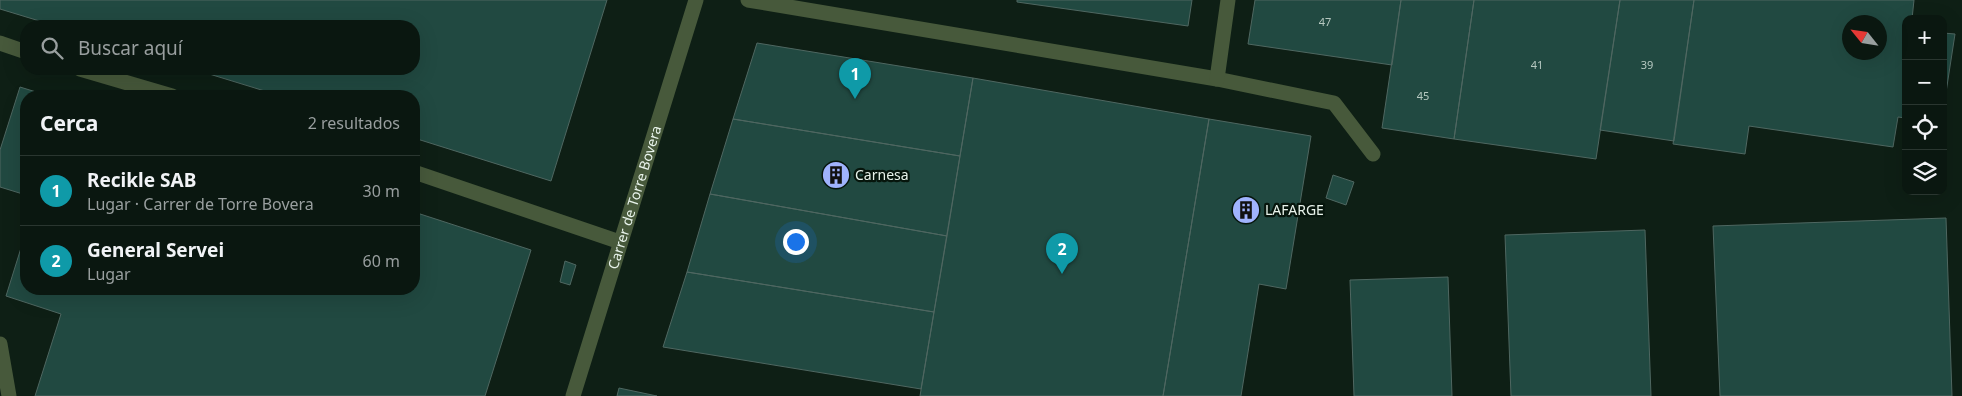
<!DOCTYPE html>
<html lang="es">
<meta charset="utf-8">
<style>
body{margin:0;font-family:"Noto Sans",sans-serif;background:#132019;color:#f1f3f6}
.controls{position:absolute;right:15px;top:15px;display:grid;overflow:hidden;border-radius:10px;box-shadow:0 5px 20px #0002}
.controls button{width:45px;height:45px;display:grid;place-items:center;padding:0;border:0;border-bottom:1px solid #2a3630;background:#0a1710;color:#f1f3f6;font:25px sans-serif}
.compass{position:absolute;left:1842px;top:15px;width:45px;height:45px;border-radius:50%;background:#0a1710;box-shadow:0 5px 20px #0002;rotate:300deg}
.you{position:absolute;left:795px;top:241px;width:18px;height:18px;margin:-12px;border:4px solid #fff;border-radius:50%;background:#1a73e8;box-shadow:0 0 0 8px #1a73e833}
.badge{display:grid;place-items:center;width:32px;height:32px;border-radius:50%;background:#a0b3fd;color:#fff;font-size:16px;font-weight:700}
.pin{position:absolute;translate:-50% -41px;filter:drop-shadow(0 1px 2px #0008)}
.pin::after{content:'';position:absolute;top:26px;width:18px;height:15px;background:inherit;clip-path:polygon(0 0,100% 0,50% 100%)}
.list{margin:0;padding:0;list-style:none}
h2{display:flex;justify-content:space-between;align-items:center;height:65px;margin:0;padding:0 20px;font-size:21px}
h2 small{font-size:16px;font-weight:400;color:#999f9f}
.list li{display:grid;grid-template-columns:32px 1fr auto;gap:15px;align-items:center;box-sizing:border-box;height:70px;padding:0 20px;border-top:1px solid #2a3630}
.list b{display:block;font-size:19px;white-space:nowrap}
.list p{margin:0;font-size:16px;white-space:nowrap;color:#999f9f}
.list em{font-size:16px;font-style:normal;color:#999f9f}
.icon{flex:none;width:28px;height:28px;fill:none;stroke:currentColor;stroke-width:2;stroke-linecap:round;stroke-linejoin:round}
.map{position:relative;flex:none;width:1962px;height:396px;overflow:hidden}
.search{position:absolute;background:#0a1710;box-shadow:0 5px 20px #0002;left:20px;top:20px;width:400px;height:55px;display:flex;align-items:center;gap:12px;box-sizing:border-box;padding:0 18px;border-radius:20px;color:#999f9f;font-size:19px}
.panel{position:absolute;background:#0a1710;box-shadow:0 5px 20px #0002;left:20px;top:90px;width:400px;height:205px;border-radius:20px}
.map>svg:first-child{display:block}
.building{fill:#214941;stroke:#4f6761;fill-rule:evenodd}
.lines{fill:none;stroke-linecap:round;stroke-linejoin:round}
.minor{stroke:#47593b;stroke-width:15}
.labels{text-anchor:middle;stroke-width:4.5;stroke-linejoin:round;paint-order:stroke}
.number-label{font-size:11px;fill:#b6c8c0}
.poi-label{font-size:14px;fill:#e8f3eb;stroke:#06150c;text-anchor:start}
.street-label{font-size:14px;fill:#e8f3eb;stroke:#06150c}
</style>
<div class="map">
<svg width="1962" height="396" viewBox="0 0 1962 396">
<rect width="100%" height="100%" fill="#0e1f15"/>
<path class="building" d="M0,0H607L551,181L414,138V96H281L193,69H414V26H56L0,9Z
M1017,0H1192L1188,26L1017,2Z
M1255,0H1401L1392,65L1248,44Z
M1401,0H1474L1454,139L1382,128Z
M1474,0H1620L1596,159L1454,139Z
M1620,0H1694L1674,141L1600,130Z
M1694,0H1914L1912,19H1906V118L1898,117L1893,147L1749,126L1745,154L1673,144ZM1850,22H1880V52H1850Z
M1943,33L1955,34L1943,112Z
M757,43L973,78L960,156L733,119Z
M973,78L1209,119L1163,396H920Z
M20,87L49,96H26V195L0,187V150Z
M733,119L960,156L947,236L710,194Z
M1209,119L1311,136L1286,289L1259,284L1241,396H1163Z
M1333,175L1354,182L1346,205L1326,198Z
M710,194L947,236L934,312L687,272Z
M414,212L531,250L485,396H35L61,314L6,296L26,232V289H414Z
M1946,218L1952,396H1720L1713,226Z
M1645,230L1651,396H1511L1505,235Z
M565,261L576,265L570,285L560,282Z
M687,272L934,312L921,389L663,347Z
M1448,277L1452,396H1354L1350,280Z
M619,388L657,396H617Z"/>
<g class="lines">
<g class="minor">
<path d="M748,0L1217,79L1334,103L1373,154"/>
<path d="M0,43L26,52"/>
<path d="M80,69L172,96"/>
<path d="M1217,79L1228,0"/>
<path d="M414,172L620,242"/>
<path d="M0,344L9,396"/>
<path id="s1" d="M573,396L696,0"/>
</g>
</g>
<defs>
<symbol id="building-disc" viewBox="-11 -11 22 22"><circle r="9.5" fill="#a0b3fd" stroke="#06150c"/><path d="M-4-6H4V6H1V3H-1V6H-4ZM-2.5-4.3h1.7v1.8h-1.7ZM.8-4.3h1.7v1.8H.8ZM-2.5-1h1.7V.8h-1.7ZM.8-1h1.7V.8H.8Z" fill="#111"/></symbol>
</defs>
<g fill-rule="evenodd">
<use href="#building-disc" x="820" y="159" width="32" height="32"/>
<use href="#building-disc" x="1230" y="194" width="32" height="32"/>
</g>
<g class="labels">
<g class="number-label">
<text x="1325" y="26">47</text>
<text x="1537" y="69">41</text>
<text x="1647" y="69">39</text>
<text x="1423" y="100">45</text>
</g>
<g class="poi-label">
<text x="855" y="180">Carnesa</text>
<text x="1265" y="215">LAFARGE</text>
</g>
<g class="street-label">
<text dy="5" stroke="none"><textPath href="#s1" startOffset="208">Carrer de Torre Bovera</textPath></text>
</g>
</g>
</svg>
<div class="controls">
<button>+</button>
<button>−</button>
<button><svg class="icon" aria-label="locate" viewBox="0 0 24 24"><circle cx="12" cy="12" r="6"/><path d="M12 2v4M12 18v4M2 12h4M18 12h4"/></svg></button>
<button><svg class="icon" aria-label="layers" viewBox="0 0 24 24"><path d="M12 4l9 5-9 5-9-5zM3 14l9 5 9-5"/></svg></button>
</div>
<svg class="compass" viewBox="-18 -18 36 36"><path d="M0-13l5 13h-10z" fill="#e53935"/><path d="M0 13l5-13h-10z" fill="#999f9f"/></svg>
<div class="you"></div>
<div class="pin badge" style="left:855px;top:99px;background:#0f9aa8">1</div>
<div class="pin badge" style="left:1062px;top:274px;background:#0f9aa8">2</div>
<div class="search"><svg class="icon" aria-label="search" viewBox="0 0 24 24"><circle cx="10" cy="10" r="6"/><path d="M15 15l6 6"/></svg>Buscar aquí</div>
<section class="panel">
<h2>Cerca<small>2 resultados</small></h2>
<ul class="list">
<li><span class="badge" style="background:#0f9aa8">1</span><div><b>Recikle SAB</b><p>Lugar · Carrer de Torre Bovera</p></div><em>30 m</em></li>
<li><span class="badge" style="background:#0f9aa8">2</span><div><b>General Servei</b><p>Lugar</p></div><em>60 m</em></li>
</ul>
</section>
</div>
